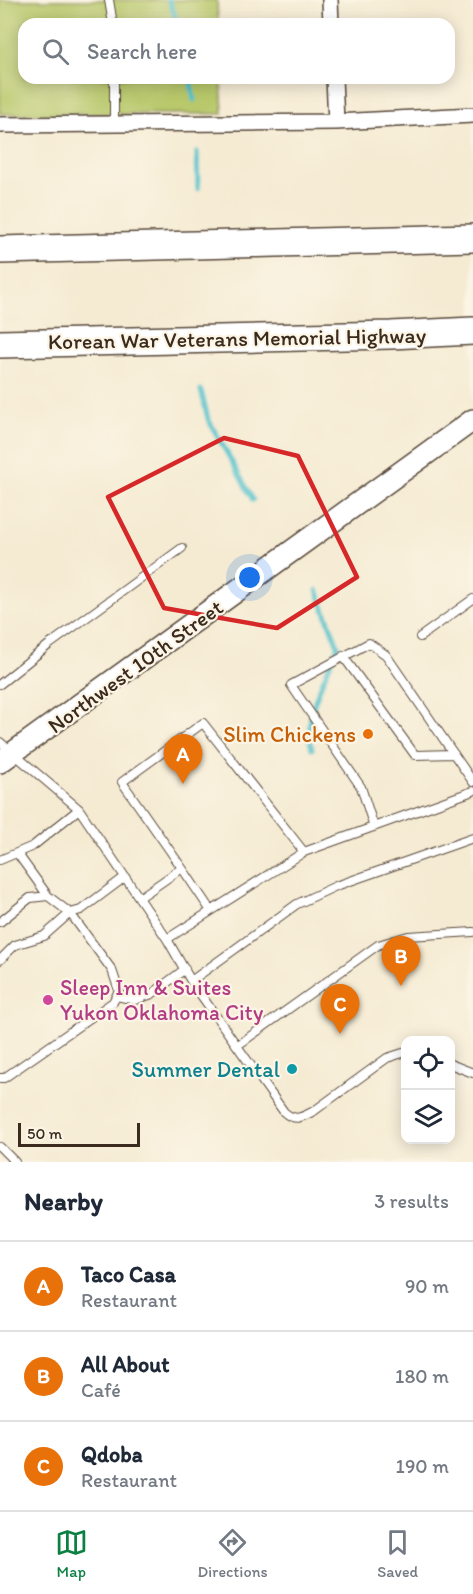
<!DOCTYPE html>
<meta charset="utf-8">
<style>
body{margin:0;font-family:Itim,sans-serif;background:#f2f2f3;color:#1f2937}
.controls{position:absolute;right:18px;bottom:18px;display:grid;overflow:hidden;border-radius:12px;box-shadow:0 3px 15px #0003}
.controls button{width:54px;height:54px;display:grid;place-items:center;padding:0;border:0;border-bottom:2px solid #e0e1e3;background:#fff;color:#1f2937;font:30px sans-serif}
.scale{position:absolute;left:18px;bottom:15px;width:122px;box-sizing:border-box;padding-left:6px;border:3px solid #3b2a1e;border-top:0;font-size:16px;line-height:21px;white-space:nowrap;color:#3b2a1e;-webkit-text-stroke:4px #fcf5e5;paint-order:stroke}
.you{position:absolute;left:250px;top:578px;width:21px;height:21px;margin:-15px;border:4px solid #fff;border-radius:50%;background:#1a73e8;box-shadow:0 0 0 9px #1a73e833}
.badge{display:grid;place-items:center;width:39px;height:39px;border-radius:50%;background:#0b8043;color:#fff;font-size:20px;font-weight:700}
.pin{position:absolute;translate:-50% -50px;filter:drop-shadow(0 2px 3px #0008)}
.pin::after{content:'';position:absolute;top:32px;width:21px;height:18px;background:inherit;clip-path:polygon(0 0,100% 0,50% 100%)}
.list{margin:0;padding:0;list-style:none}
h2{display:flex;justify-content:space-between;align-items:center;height:78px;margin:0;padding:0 24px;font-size:26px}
h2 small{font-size:20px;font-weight:400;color:#747a83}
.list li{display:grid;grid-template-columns:39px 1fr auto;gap:18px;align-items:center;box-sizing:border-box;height:90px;padding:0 24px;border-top:2px solid #e0e1e3}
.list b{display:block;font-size:22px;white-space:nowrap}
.list p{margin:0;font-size:20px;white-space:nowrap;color:#747a83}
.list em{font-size:20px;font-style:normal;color:#747a83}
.icon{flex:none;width:33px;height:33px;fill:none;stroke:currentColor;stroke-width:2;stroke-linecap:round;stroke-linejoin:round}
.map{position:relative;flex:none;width:473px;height:1162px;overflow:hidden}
.search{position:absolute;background:#fff;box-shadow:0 3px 15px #0003;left:18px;right:18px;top:18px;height:66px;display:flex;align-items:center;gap:15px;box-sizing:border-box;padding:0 21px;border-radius:18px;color:#747a83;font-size:22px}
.sheet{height:348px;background:#fff}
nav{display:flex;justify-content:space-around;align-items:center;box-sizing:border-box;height:84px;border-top:2px solid #e0e1e3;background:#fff;font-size:16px;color:#747a83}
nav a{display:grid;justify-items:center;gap:3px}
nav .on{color:#0b8043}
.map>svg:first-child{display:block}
.green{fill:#b8c86b;stroke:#7a7944;stroke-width:1.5}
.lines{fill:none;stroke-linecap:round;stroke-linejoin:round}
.stream{stroke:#55c3cc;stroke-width:5}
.service-casing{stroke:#574739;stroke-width:10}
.minor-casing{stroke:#574739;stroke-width:18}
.secondary-casing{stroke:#574739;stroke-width:24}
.motorway-casing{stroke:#574739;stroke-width:30}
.service{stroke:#fff;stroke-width:8}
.minor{stroke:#fff;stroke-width:15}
.secondary{stroke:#fff;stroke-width:21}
.motorway{stroke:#fff;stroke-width:27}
.marked{fill:none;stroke:#d62828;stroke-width:4.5;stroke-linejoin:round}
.food-dot{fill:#e8710a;stroke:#fcf5e5;stroke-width:2}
.hotel-dot{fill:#d1479c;stroke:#fcf5e5;stroke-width:2}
.culture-dot{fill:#0f9aa8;stroke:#fcf5e5;stroke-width:2}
.labels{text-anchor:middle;stroke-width:4.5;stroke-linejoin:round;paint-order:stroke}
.street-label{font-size:22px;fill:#3b2a1e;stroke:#fcf5e5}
.food-label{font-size:22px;fill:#c56008;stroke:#fcf5e5;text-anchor:end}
.hotel-label{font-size:22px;fill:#b23c85;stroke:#fcf5e5;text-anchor:start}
.culture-label{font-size:22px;fill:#0d838f;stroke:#fcf5e5;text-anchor:end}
</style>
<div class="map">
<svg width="473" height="1162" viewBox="0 0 473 1162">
<rect width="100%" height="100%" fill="#fcf5e5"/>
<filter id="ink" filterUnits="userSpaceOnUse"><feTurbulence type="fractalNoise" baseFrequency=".0167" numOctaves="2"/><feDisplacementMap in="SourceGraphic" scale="12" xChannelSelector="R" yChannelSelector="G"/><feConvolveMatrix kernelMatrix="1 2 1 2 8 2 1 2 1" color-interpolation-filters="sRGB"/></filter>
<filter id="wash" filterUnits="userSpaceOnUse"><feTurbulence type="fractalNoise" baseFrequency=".008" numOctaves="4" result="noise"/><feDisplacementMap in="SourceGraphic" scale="24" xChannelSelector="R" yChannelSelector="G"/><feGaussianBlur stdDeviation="1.35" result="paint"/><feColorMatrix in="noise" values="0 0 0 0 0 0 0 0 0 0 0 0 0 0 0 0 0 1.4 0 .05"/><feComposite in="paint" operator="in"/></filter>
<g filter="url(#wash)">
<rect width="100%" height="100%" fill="#f5ebd3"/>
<path class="green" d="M0,0H217L218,24H24V78H221L223,114H0Z"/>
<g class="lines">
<path class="stream" d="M169,0L178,24
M190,78L194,100
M197,152L198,189
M201,390L208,419L253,500
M312,749C301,717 326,676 338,646L317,590"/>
</g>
</g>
<g filter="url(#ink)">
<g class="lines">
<defs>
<path id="service" d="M109,0L113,24
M114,123V78
M420,637L473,599
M343,656L415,755L454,754
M0,684L50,644L182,548
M0,742L79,809L167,939L191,981L284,1112C295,1122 302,1117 314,1111L387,1058L406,1052
M374,827L361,787L291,685L369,643L386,655L473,782
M17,853L48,896
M0,860L33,846L79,809
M182,868L122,782L203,723L304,852
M139,898L182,868L211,911
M0,922L30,898L48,896L70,913L81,910L125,877
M167,939L304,852L473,791
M0,960L15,945L44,936L70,913L112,970L119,991L113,1002L4,1078H0
M191,981L297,904L336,886L473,838
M117,996L135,1000L152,994L185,969
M238,1045L378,945L408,936L473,932
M450,1064L473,1073
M0,1147L15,1162"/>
<path id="minor" d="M330,0L331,24
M334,78L336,122
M0,125L336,122L473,115"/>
<path id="secondary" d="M0,762L473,420"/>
<path id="motorway" d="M0,250L473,238
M0,344L391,335L473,331"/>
</defs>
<use href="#service" class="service-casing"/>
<use href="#minor" class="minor-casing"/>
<use href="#secondary" class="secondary-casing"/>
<use href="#motorway" class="motorway-casing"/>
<use href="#service" class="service"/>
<use href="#minor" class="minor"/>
<use href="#secondary" class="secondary"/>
<use href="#motorway" class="motorway"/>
</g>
</g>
<path class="marked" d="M224,438L298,456L357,577L277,628L164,608L108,497Z"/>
<circle class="food-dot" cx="368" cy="734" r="6"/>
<circle class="hotel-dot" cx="48" cy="1000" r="6"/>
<circle class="culture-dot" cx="292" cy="1069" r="6"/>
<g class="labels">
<g class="street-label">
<text transform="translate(237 338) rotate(-1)" y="8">Korean War Veterans Memorial Highway</text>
<text transform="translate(135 666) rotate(-36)" y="8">Northwest 10th Street</text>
</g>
<g class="food-label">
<text x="356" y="742">Slim Chickens</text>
</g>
<g class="hotel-label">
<text x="60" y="995">Sleep Inn &amp; Suites<tspan x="60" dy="25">Yukon Oklahoma City</tspan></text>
</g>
<g class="culture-label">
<text x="280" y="1077">Summer Dental</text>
</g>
</g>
</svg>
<div class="controls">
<button><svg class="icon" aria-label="locate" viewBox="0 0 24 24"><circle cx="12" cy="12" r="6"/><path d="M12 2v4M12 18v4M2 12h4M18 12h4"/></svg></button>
<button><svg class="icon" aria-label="layers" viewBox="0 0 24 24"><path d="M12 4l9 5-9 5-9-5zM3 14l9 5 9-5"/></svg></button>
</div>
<div class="scale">50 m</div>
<div class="you"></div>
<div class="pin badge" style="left:183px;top:784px;background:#e8710a">A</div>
<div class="pin badge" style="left:401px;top:986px;background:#e8710a">B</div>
<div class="pin badge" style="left:340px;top:1034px;background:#e8710a">C</div>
<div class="search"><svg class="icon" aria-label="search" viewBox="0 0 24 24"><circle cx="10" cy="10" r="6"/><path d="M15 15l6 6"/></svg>Search here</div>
</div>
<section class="sheet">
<h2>Nearby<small>3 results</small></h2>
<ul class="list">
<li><span class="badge" style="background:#e8710a">A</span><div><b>Taco Casa</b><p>Restaurant</p></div><em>90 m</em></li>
<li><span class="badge" style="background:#e8710a">B</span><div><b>All About</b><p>Café</p></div><em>180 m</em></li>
<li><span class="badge" style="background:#e8710a">C</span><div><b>Qdoba</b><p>Restaurant</p></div><em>190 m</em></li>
</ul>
</section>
<nav>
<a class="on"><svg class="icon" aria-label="map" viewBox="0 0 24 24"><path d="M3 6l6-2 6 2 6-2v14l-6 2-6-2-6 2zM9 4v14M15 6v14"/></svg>Map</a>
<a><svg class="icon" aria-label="directions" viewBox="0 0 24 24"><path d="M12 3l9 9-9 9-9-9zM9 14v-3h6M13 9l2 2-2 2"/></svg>Directions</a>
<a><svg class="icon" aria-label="saved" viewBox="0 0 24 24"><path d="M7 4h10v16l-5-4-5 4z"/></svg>Saved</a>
</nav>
